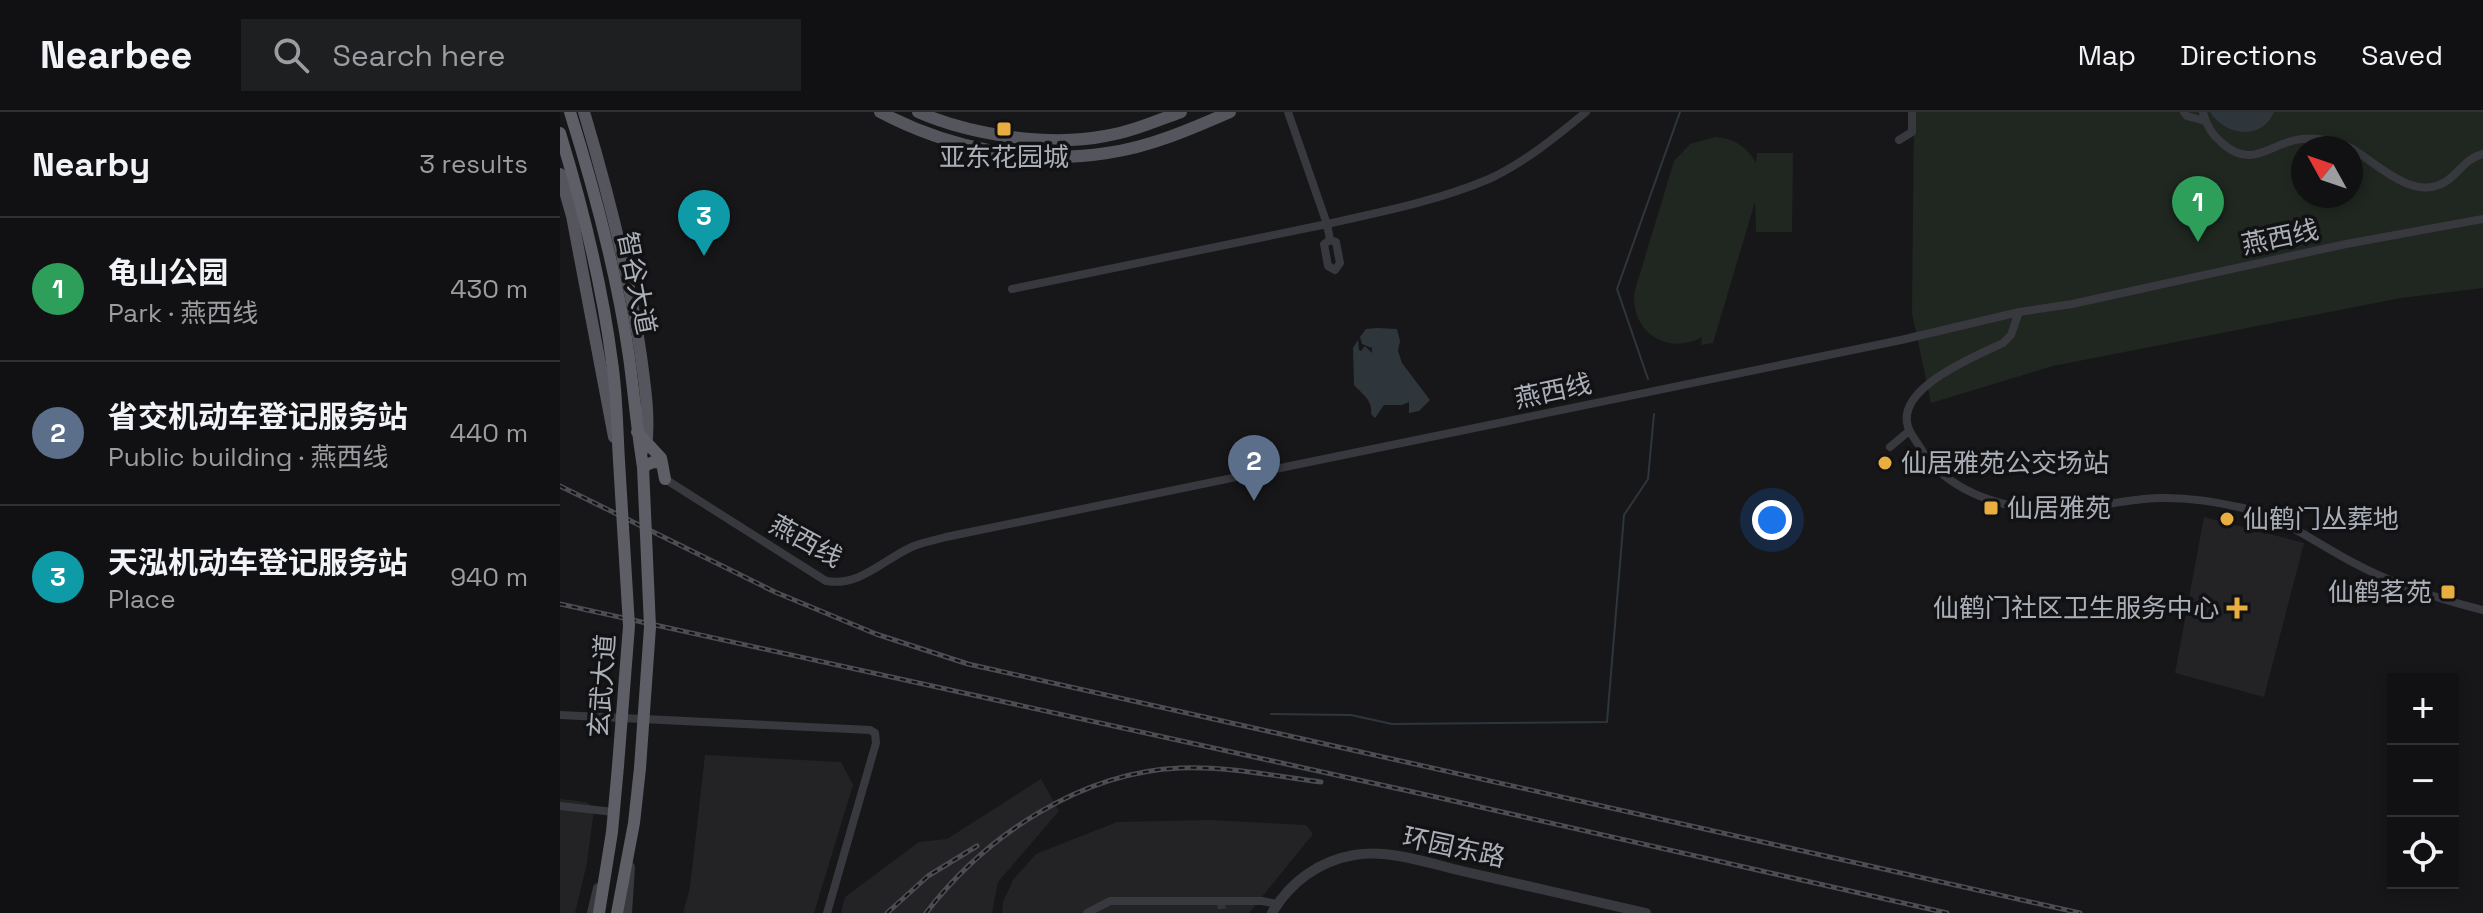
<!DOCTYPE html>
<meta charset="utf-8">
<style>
body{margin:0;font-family:"Space Grotesk","Noto Sans SC",sans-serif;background:#1e1f21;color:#f1f3f6}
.controls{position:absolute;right:24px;bottom:24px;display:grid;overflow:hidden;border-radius:0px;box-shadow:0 4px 12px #0003}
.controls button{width:72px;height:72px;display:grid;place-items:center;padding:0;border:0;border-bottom:2px solid #303133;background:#111113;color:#f1f3f6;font:40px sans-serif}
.compass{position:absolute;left:1731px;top:24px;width:72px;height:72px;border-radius:50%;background:#111113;box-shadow:0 4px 12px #0003;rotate:310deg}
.you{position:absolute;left:1212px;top:408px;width:28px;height:28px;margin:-20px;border:6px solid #fff;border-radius:50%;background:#1a73e8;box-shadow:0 0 0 12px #1a73e833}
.badge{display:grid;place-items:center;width:52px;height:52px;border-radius:50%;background:#e8ae40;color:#fff;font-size:26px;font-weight:700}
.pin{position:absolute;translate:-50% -66px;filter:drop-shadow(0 2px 4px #0008)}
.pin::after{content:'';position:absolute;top:42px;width:28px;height:24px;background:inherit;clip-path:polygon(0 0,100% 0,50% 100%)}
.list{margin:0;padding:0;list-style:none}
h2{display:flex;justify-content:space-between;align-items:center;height:104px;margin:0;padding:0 32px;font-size:34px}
h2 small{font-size:26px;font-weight:400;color:#9c9da0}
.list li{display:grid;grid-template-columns:52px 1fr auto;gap:24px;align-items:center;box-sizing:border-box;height:144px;padding:0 32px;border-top:2px solid #303133}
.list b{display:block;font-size:30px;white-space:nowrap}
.list p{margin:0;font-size:26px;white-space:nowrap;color:#9c9da0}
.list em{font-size:26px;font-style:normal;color:#9c9da0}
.icon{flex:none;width:44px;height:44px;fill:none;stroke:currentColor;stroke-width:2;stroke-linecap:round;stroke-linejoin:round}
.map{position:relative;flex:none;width:1923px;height:801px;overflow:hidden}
header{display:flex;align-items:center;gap:48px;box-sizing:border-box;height:112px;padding:0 40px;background:#111113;border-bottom:2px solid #303133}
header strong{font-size:38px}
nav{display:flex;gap:44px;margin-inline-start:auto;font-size:28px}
.search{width:560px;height:72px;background:#1e1f21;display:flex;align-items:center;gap:20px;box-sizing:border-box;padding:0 28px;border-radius:0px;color:#9c9da0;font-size:30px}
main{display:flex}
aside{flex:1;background:#111113}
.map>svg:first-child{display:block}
.built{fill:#232326}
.green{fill:#1f2720;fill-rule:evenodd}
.water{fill:#2e363c}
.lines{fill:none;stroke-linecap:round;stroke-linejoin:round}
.stream{stroke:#2e363c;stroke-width:2}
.minor-tunnel{stroke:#343539;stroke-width:8;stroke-dasharray:8 4;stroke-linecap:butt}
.minor{stroke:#38393e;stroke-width:8}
.tertiary{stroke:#38393e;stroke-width:10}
.primary{stroke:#55565d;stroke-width:12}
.trunk{stroke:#5d5e66;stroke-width:12}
.rail-casing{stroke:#4c4d53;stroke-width:5}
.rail{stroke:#121214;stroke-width:2;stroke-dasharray:6;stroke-linecap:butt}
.trunk-bridge{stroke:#5d5e66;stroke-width:12}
.poi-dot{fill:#e8ae40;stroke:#121214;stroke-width:3}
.labels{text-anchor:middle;stroke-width:7;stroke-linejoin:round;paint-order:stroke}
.poi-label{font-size:26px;fill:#aaafb8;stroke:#121214;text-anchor:start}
.street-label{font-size:26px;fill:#aaafb8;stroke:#121214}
</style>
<header>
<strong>Nearbee</strong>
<div class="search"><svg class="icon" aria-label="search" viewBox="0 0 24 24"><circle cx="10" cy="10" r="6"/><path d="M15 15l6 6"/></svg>Search here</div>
<nav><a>Map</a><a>Directions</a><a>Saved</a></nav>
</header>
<main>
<aside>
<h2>Nearby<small>3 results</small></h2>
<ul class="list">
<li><span class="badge" style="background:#2e9e5b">1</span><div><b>龟山公园</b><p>Park · 燕西线</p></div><em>430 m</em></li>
<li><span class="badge" style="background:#5c6f8a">2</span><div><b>省交机动车登记服务站</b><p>Public building · 燕西线</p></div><em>440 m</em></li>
<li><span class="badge" style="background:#0f9aa8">3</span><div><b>天泓机动车登记服务站</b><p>Place</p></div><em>940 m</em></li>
</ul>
</aside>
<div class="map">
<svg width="1923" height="801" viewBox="0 0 1923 801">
<rect width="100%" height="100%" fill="#171719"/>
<path class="built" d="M1644,405L1744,431L1704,585L1615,561Z
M145,643L281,650L293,673L254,801H123L130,775Z
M481,667L499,699L438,770L432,801H281L285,785L359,730L387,727Z
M0,687L27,690L34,697L27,751L15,801H0Z
M650,708L746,713L753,722L689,801H442L443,790L453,768L476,742L557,710Z"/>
<path class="green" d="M1354,0H1923V176L1841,186L1493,254L1371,291L1352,201ZM1743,36H1791V84H1743Z
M1155,25C1174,26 1187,35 1196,51L1197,41H1233L1232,120H1196L1195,90L1153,231L1141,233L1142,225C1107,245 1068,218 1075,178L1114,49L1130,32Z"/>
<path class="water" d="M1650,0H1714C1702,29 1665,24 1650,0Z
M817,216L837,217L840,229L838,239L842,251L870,288L859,299L849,301V290L842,293H824L815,306L811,302C813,288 802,282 794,273L793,236L798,228L799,238L801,239L805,234L812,241V236L802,232L800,225L806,217Z"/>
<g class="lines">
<path class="stream" d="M1088,267L1057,177L1120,0
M711,602L791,603L832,612L1047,610L1064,403L1088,367L1094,302"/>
<path class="minor-tunnel" d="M661,789L662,801"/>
<path class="minor" d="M728,0L767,112C821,100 877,89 929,67C964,51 997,24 1026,0
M1624,0L1627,4L1645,9
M1643,0C1646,13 1652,23 1662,31C1693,59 1710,30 1742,27C1760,25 1775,30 1791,36
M1339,28L1352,20V0
M1791,36C1818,52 1855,92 1888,68C1901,58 1907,46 1923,42
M452,177L767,112L770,128L764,132L768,154L775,158L780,151L776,130L770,128
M1459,200L1451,223L1443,231C1414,245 1324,280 1352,323C1359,333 1365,345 1373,353C1403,385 1454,399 1496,398C1531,397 1565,387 1599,386C1628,385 1655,390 1683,396C1724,406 1756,431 1792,450C1833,472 1878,487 1923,498
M1330,335L1349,319
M105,367L266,469C301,475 323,447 354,434C364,430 376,428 386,425L1341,228L1459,200L1512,192L1786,132L1923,107
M0,603L310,618L315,621L316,631L267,801
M0,694L54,700
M527,801L550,789H702L717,792"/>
<path class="tertiary" d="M32,801L38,776
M67,801L70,755
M712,801C730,770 759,749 794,743C829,737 868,751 902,759C963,773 1025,787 1086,801"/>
<path class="primary" d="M24,0C48,80 69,161 81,244C85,274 90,306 86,336
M320,0C388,36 470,53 547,41C590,35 631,17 670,0
M358,0C411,23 489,35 545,24C571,20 596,9 621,0
M0,62L12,104L54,325"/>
<path class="trunk" d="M10,0C35,80 57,161 69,245C74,282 77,318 83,355L93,350L102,351L105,367
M0,21C23,96 42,172 52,250C57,283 57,316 59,349
M77,320L101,346L103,356
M39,801L52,720L58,654
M57,801L74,711L80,656"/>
<defs>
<path id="rail" d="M0,374L215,480L316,522L408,552L1520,801
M0,492L876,685L1387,801
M327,801L368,764L417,734
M366,801C425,724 521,660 620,656C667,654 714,664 761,670"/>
</defs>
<use href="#rail" class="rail-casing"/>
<use href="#rail" class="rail"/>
<path class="trunk-bridge" d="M58,654L69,514L59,349
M80,656L90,515L83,355"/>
</g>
<g class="poi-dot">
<rect x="436" y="9" width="16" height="16" rx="4"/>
<circle cx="1325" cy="351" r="8"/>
<rect x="1423" y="388" width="16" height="16" rx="4"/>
<circle cx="1667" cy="407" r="8"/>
<rect x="1880" y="472" width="16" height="16" rx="4"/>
<path d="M1673 484h8v8h8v8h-8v8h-8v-8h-8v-8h8z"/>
</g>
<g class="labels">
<g class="poi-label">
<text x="444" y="54" text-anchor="middle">亚东花园城</text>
<text x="1341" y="360">仙居雅苑公交场站</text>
<text x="1447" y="405">仙居雅苑</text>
<text x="1683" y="416">仙鹤门丛葬地</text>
<text x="1872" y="489" text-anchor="end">仙鹤茗苑</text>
<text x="1659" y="505" text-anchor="end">仙鹤门社区卫生服务中心</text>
</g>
<g class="street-label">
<text transform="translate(1720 125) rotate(-12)" y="9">燕西线</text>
<text transform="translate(77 171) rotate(79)" y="9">智谷大道</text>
<text transform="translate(993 279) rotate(-12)" y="9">燕西线</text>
<text transform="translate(246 429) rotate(29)" y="9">燕西线</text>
<text transform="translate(42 574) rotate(-86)" y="9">玄武大道</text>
<text transform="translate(894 735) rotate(12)" y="9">环园东路</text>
</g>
</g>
</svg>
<div class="controls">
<button>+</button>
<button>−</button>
<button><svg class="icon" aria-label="locate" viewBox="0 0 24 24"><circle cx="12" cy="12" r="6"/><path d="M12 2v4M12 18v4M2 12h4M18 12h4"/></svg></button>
</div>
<svg class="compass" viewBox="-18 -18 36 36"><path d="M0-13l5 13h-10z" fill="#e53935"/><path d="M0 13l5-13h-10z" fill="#9c9da0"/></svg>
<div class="you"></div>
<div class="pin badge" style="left:1638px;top:130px;background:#2e9e5b">1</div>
<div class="pin badge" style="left:694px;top:389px;background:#5c6f8a">2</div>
<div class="pin badge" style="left:144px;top:144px;background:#0f9aa8">3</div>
</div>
</main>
